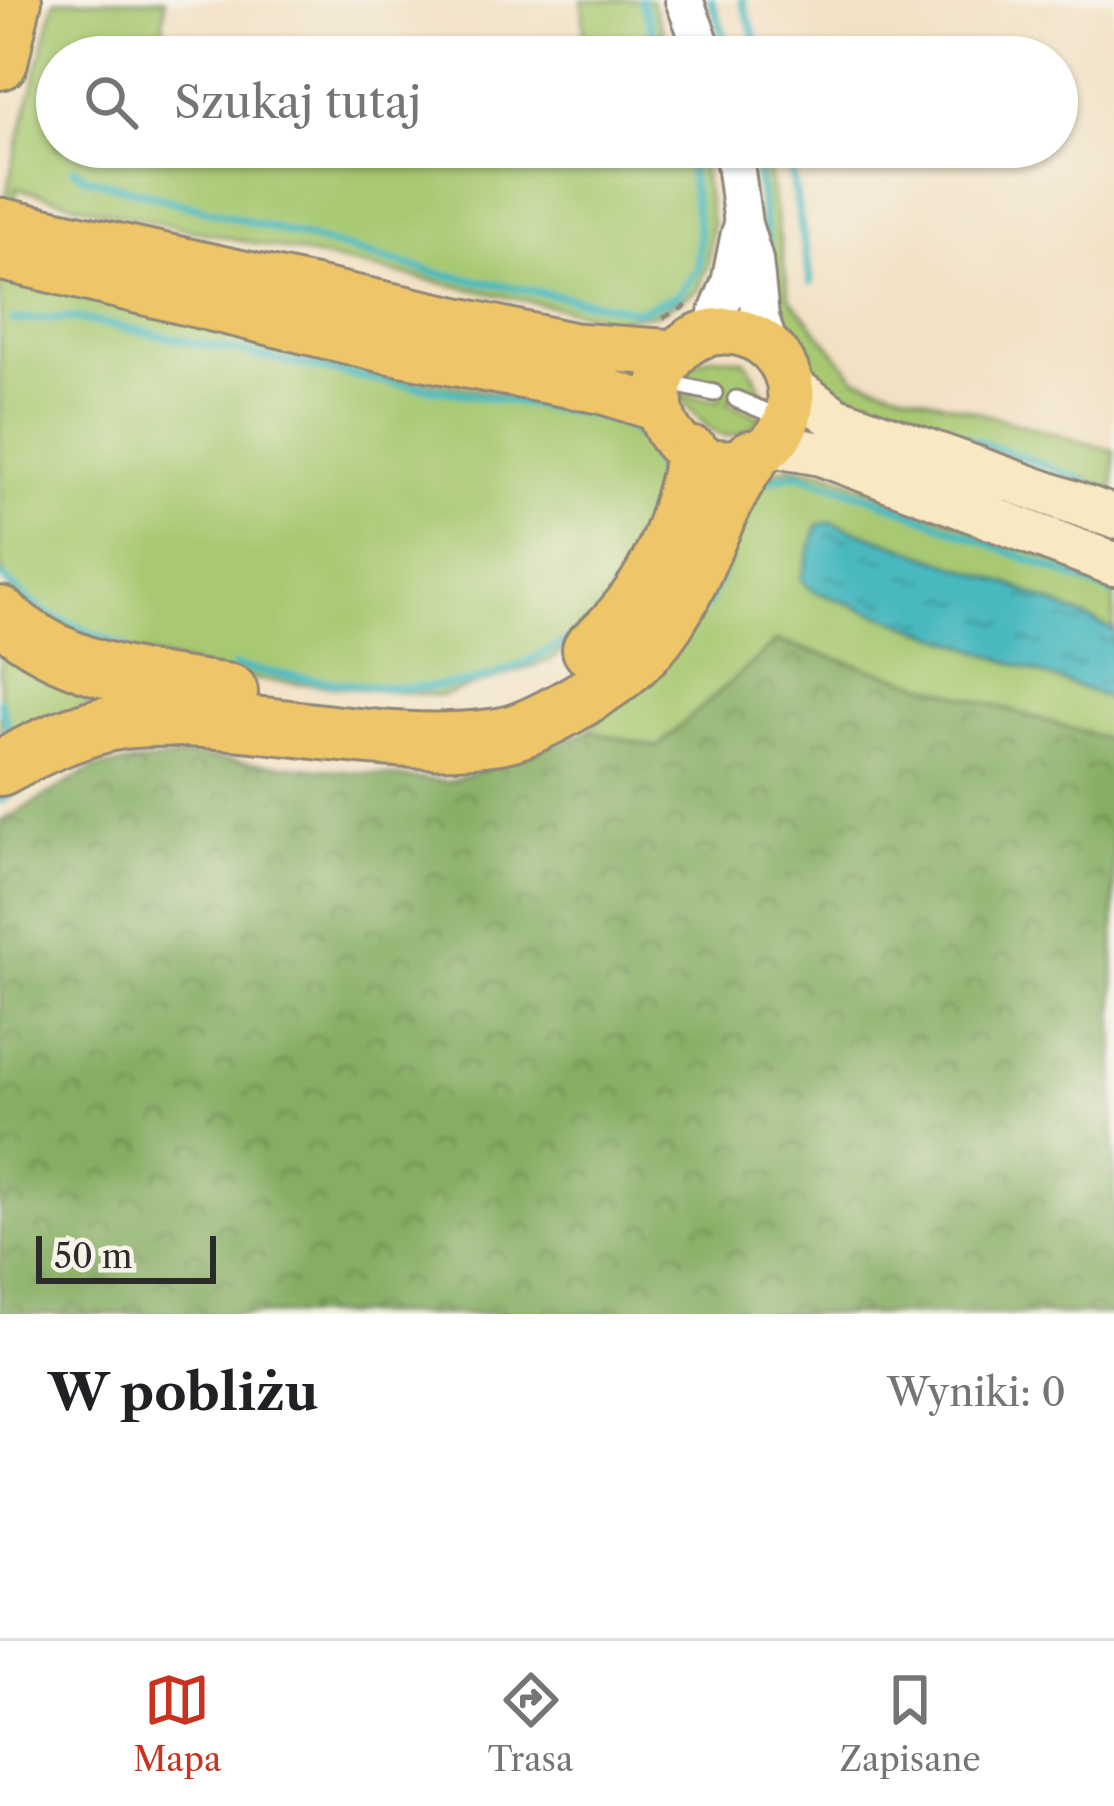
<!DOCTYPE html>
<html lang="pl">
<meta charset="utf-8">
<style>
body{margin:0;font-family:"Libre Caslon Text",serif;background:#f6f6f6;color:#202124}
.scale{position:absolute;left:36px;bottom:30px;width:180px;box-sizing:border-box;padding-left:12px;border:6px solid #2b2b2b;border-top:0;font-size:33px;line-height:42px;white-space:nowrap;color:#2b2b2b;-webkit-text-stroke:9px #f7f3e8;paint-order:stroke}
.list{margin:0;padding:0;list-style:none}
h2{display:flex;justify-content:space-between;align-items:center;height:156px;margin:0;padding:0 48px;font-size:51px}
h2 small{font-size:39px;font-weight:400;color:#757577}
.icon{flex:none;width:66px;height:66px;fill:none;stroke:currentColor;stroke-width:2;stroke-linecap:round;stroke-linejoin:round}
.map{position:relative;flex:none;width:1114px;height:1314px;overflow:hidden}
.search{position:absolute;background:#fff;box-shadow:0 3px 9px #0004;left:36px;right:36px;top:36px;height:132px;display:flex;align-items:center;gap:30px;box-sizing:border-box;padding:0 42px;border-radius:66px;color:#757577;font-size:45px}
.sheet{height:324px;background:#fff}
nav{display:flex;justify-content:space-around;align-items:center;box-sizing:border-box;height:168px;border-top:3px solid #e0e0e0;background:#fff;font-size:33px;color:#757577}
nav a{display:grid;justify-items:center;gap:6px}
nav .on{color:#c8321e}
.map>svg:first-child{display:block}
.green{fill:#a8c972;stroke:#6a7a4e;stroke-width:3}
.forest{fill:url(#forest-crowns);stroke:#586c48;stroke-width:3}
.water{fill:url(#water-ripples);stroke:#3a7276;stroke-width:3}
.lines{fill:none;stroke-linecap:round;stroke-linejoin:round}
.stream{stroke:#4ab9c0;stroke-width:8}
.service-casing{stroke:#8e8678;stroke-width:21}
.tertiary-casing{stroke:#8e8678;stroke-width:42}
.secondary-casing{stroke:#8e8678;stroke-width:48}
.primary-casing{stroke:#8e8678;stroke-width:51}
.motorway-casing{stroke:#8e8678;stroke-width:60}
.path{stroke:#8e8678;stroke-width:4.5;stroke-dasharray:9 9;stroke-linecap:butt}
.service{stroke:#fff;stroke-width:15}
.tertiary{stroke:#fff;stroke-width:36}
.secondary{stroke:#f8e8c3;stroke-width:42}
.primary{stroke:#eec569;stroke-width:45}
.motorway{stroke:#eec569;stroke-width:54}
</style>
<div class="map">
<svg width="1114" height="1314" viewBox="0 0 1114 1314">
<defs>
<pattern id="forest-crowns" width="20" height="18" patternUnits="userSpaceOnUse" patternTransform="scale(3)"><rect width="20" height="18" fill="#86ad64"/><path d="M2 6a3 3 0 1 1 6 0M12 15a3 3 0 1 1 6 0" fill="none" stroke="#6e8d53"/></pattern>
<pattern id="water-ripples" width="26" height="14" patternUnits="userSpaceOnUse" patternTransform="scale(3)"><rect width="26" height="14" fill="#4ab9c0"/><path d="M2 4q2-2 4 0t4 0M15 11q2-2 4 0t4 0" fill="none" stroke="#3e979c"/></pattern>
</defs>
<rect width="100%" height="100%" fill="#f7f3e8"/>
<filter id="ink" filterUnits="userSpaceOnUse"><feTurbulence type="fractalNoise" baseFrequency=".00833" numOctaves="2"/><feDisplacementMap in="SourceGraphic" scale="24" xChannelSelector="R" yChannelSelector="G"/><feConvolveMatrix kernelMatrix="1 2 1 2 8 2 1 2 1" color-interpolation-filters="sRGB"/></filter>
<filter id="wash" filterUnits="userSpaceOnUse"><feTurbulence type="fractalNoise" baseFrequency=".004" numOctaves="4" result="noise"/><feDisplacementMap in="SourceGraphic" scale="48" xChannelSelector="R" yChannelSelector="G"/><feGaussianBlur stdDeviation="2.7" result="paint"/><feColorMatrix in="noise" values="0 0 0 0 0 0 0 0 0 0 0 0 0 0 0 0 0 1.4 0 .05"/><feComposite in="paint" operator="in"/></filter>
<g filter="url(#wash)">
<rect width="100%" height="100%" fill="#f2e1c5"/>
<path class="green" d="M55,0H165L161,57H57V147H698L712,223L708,265L698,290L657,314L612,319L103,211L17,188L1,279L202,319L376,371L625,415L648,434L672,473L623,599L551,660L442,696L251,679L67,636L14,601L0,565V230L13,163Z
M582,0H651L673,57H586Z
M756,147H765L789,297L856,378L1114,451V491L1085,478L920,430L817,389L773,315L757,181L749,150Z
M714,356L744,360C758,374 759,391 771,406L735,391L728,403L763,417C717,462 704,416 674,393L719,401L722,388L683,375L694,364Z
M790,466L825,471L1114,582V630L1010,585L831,522L802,579L811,590L1114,700V741L777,641L657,747L588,731L688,632L759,476Z
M0,640L112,693L0,751Z"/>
<path class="forest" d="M777,641L1114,741V1314H0V822L94,768L189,756L450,782L588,731L657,747Z"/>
<path class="water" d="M831,522L1010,585L1114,630V700L811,590L801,579L818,525Z"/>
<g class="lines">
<path class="stream" d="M641,0L662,57
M711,0L732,57
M742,0L762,57
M754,147L768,250
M787,147L811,282
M74,169L85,177L436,273L638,311L677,296L698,269L699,231L686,147
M776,313L816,383
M14,320L76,318L372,379L590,414L626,425L648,443L663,484
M829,390C922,428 1023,451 1114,495
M761,482L797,473L874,498L1114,593
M0,576L45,613L125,648
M706,606L720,576
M234,667C312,679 396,698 475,681C508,673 539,656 569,640
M0,701L8,727
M45,775L76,762
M0,800L21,787"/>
</g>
</g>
<g filter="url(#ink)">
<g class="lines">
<defs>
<path id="service" d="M660,381L714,393
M736,399L788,421"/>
<path id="tertiary" d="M684,0L706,57
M733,147L743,224L754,260L760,317L769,346
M710,332L730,283L740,233"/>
<path id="secondary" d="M792,387L835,418L1114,517
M771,445L821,454L1114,564"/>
<path id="primary" d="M0,221L574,346L675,353
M0,257L382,349L604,391L660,409
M659 397a66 66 0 1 1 132 0a66 66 0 1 1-132 0Z"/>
<path id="motorway" d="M0,62L14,0
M0,614C64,673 147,680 230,692
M590,649C654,596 677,534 693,455
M0,768C37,748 77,729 118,722C151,717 186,719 218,721C311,727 407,750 499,736C536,730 606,687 634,661C695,605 704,523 751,458"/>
</defs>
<use href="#service" class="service-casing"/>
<use href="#tertiary" class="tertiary-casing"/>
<use href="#secondary" class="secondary-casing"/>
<use href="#primary" class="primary-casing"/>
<use href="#motorway" class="motorway-casing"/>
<path class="path" d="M663,318L690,304"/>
<use href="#service" class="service"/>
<use href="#tertiary" class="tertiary"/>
<use href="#secondary" class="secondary"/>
<use href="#primary" class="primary"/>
<use href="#motorway" class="motorway"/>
</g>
</g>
</svg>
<div class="scale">50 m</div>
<div class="search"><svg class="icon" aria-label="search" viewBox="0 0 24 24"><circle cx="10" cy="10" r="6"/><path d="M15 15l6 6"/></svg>Szukaj tutaj</div>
</div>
<section class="sheet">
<h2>W pobliżu<small>Wyniki: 0</small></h2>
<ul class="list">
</ul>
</section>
<nav>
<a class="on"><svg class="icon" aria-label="map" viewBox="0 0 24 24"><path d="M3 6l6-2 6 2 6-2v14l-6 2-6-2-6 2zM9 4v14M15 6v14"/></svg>Mapa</a>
<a><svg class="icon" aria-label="directions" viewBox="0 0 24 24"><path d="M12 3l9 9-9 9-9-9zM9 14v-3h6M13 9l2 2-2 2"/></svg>Trasa</a>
<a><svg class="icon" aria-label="saved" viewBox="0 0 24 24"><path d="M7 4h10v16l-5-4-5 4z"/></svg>Zapisane</a>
</nav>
